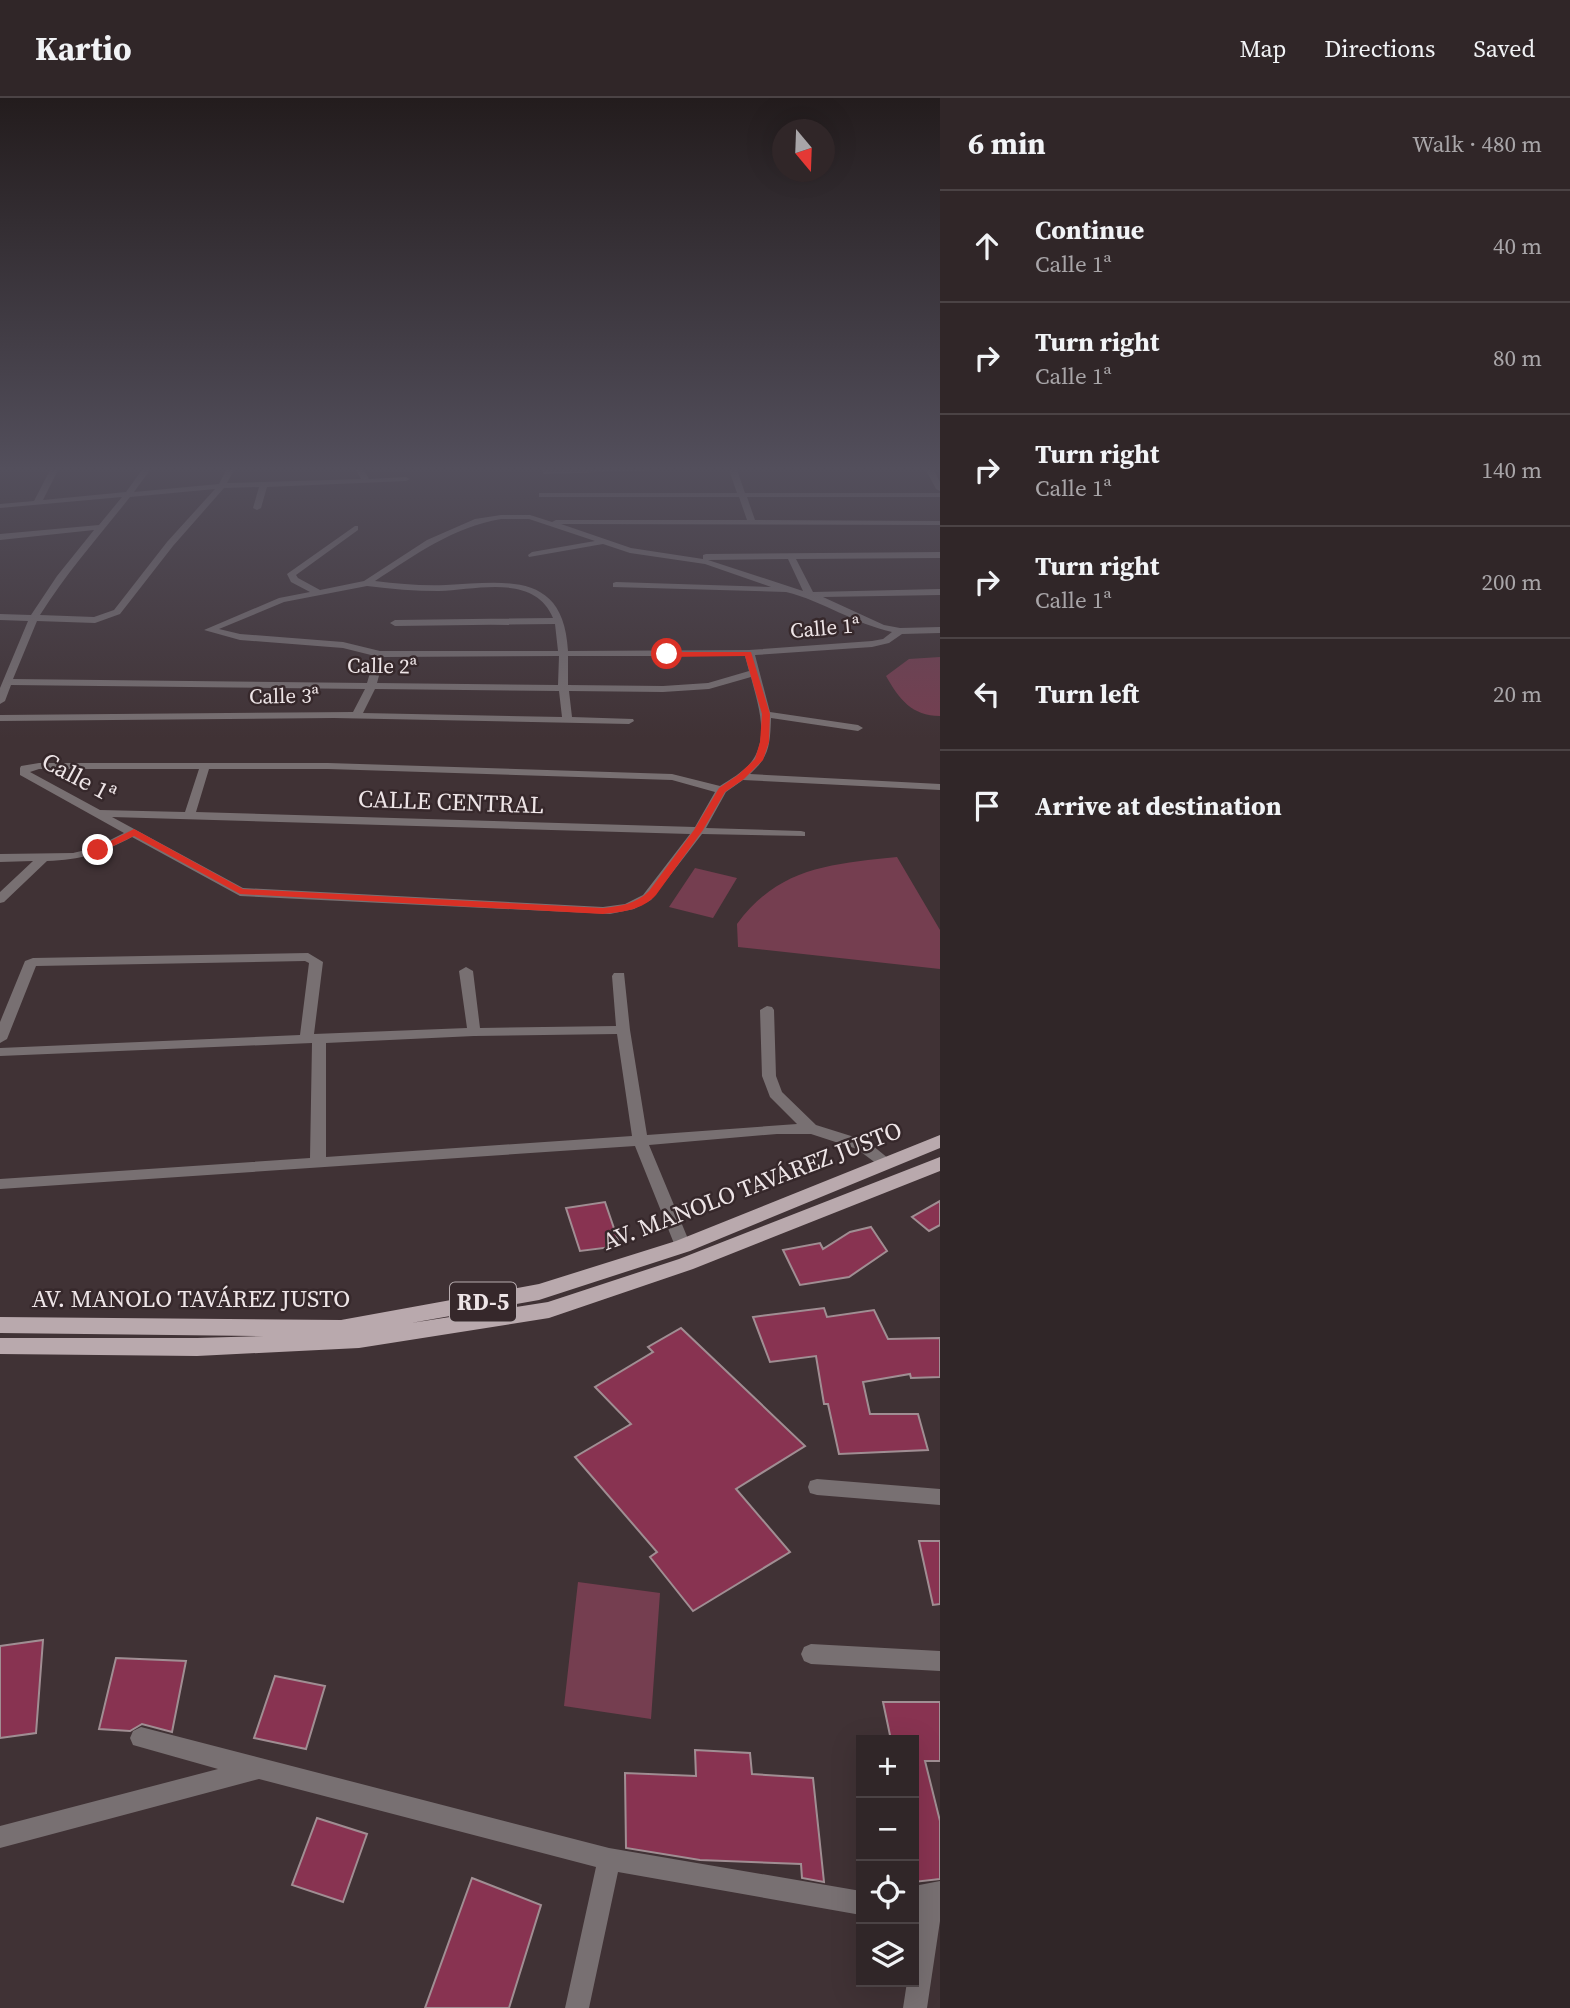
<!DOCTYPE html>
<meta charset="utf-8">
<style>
body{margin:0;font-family:"Source Serif 4",serif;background:#382e30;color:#f1f3f6}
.controls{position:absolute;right:21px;bottom:21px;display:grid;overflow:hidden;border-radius:0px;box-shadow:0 7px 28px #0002}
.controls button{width:63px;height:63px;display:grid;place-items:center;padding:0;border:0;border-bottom:2px solid #4b4345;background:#302628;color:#f1f3f6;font:35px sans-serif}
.compass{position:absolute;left:772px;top:21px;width:63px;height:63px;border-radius:50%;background:#302628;box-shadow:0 7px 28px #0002;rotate:161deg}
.stop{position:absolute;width:21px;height:21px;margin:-16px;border:5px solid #d93025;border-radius:50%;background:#fff}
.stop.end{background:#d93025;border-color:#fff;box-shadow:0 2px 7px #0008}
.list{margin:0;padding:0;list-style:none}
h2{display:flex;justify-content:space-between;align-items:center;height:91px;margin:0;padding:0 28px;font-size:30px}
h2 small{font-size:23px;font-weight:400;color:#a8a5a8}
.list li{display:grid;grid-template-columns:46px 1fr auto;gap:21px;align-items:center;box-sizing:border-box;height:112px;padding:0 28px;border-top:2px solid #4b4345}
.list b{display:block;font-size:26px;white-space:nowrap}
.list p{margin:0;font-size:23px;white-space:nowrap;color:#a8a5a8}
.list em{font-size:23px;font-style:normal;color:#a8a5a8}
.icon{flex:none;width:38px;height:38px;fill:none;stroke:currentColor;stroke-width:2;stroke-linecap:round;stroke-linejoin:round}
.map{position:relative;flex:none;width:940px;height:1910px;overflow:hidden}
header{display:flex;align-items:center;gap:42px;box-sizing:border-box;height:98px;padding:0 35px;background:#302628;border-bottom:2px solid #4b4345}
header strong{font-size:33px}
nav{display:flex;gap:38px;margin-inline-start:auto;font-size:24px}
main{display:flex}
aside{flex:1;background:#302628}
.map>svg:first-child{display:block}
.green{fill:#753e50}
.building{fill:#883351;stroke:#a08e93;stroke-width:2}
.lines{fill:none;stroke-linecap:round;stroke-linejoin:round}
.minor{fill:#787072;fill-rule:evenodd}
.primary{fill:#b9a9ad;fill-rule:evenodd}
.route{fill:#d93025}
.labels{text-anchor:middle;stroke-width:5;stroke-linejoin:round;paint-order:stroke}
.far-street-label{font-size:21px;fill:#eee5e7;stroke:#36282b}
.shield{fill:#36282b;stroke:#b7acaf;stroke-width:2}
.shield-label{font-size:23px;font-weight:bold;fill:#eee5e7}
.street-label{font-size:24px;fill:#eee5e7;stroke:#36282b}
</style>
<header>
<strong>Kartio</strong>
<nav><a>Map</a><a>Directions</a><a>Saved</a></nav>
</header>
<main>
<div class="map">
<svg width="940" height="1910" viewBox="0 0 940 1910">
<rect width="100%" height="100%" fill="#403235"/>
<path class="green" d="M940,559V618C912,618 899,601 886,578L909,561Z
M897,759L940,832V871L738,849L737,826C779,769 831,766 897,759Z
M695,770L737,780L713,820L669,809Z
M578,1484L660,1495L651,1621L564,1608Z"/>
<path class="building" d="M940,1103V1127L929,1133L912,1119Z
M605,1104L620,1148L580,1153L566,1110Z
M871,1129L887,1153L849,1179L800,1187L783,1152L820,1145L823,1151L850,1134Z
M824,1210L827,1219L874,1212L888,1241L940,1240V1279L911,1280L910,1276L863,1284L870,1316H918L928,1352L839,1356L828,1306H824L816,1258L770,1264L753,1219Z
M681,1230L805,1348L736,1391L790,1454L693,1513L650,1459L657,1454L575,1359L631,1326L595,1289L653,1254L648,1249Z
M919,1443H940V1506L933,1507Z
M43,1542L36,1635L0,1640V1548Z
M116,1560L186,1563L172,1634L142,1626L130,1633L99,1631Z
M275,1578L325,1588L306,1651L254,1640Z
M883,1604H940V1663H925L940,1723V1781L914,1784V1642H891Z
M695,1652L750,1655L752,1676L813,1680L824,1784L802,1780L801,1766L700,1762L626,1750L625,1675L696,1678Z
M317,1720L367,1736L343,1804L292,1787Z
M472,1780L541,1807L509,1910H425Z"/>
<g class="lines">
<path class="minor" d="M50,372H58L43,402L126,394L142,372H150L134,394L219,386L226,372H234L227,385L361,381L356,372H364L369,381L406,379L410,381L406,383L267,389L261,410L257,412L253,410L259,389L224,390L173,448L120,516L95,525L37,523L13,581L367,585L375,558L343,550L240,542L204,532L279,500L310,494L291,484L287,476L355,428H358V432L296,477L298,480L320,492L364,483L427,442L475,421L501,417H530L552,424L556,422H747L739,399H539V395H737L729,372H737L745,395H940V399H747L755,422L940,423V427L561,426L631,450L703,461V457L706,456L940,454V460L796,461L813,494L940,491V497L823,499L884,527L900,530L940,529V535L902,536L889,545L872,549L755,557L770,614L858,627L863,630L858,633L771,620C770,646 770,658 750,676L940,686V692L743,682L726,694L706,730L801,733L805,734V738L702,736L651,802L634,811L610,816L240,798L132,739C102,755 81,762 47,763L4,804L0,805V794L33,763L0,764V756L73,755L94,750L124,735L20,677V670L21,668L39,665H328L672,676L720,688C731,681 747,672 754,660C769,635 757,604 751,579L709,591L663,594L569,593L572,619L633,621L634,623L629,626L334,620L0,623V617L353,614L365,591L11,587L5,603L0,606V590L28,523L0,522V516L31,517L57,478L94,432L0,442V436L99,427L122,399L0,410V406L34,403ZM215,391L167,444L114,512L94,519L40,517C67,474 100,437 130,399ZM501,421H529L595,443L532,454L528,457L529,459L603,446L630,455L705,466L771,489L616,484L613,485V489L786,494C823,503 855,526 892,534L883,541L872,543L749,552L568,553C564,473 506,484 446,487C423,488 399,486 375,483C415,457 453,429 501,421ZM788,461L803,493L708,462ZM367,488C391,491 415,493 439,493C476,492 535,475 553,520L395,522L390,525L395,528L555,526L558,553H380L343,544L240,536L219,531L284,504ZM559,558L558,587L377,585L384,559ZM568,558H745L749,573L708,585L663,588L568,587ZM375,591L559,593L562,619L363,615ZM39,671H199L185,714L100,712L30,674ZM209,671H328L672,682L715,694L695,729L196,714ZM112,719L690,736L643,797L625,806L603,809L243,790Z
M543,372H662L546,376H543Z
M926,372H934L940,384V393L936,391Z
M308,855L323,864L314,936L467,930L459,873L466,869L473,873L480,930L616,928L612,878L614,875H624L630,932L647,1037L797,1026L770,999L762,978L760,912L767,908L772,909L774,912L776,978L782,994L816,1027L867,1043L894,1065L891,1069H881L857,1051L811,1036H777L649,1047L691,1148L689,1152H677L675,1148L635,1048L0,1091V1081L310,1060L312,945L0,958V950L300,937L309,865L305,863L36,868L7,941L0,945V924L25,863L33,860ZM617,936L632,1038L326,1059V945L474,938Z
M817,1381L940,1391V1407L817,1397L810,1395L808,1389L810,1383Z
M811,1546L940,1553V1573L811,1566L804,1563L801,1556L804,1549Z
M141,1629L609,1750L861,1793V1817L618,1774L589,1910H565L596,1769L259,1681L0,1750V1728L218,1671L133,1647L130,1640L133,1633Z
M940,1783V1823L927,1910H903L907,1884H914V1840L918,1811L914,1812V1788Z"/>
<path class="primary" d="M940,1037V1050L690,1153L539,1202L411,1225L548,1204L679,1161L940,1059V1073L693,1171L549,1220L359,1250L197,1258L0,1256V1240H197L264,1238L0,1235V1219L341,1222L539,1186L676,1143Z"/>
</g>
<linearGradient id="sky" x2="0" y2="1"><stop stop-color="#231c1d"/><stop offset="0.58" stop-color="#534f5c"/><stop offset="1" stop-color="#534f5c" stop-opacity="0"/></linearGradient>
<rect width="940" height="640" fill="url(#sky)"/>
<path class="route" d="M751,554L770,616L769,644L763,662L744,681L725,694L703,732L656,797C642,812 623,814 603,816L240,796L134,738L101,754L93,752L134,731L243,791L603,810C621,808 636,806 649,793L694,732L719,690L738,677L755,661L760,644L762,616L745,558L667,559L664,556L667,554Z"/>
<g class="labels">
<g class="far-street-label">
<text transform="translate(825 530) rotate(-5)" y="7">Calle 1ª</text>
<text transform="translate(382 568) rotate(1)" y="7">Calle 2ª</text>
<text transform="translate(284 598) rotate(-1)" y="7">Calle 3ª</text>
</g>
<rect class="shield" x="450" y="1184.5" width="66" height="39" rx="5"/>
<g class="shield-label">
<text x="483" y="1212">RD-5</text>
</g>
<g class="street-label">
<text transform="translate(79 680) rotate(28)" y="8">Calle 1ª</text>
<text transform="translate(451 704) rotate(2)" y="8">CALLE CENTRAL</text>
<text transform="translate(752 1088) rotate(-21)" y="8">AV. MANOLO TAVÁREZ JUSTO</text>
<text x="191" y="1209">AV. MANOLO TAVÁREZ JUSTO</text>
</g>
</g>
</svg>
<div class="controls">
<button>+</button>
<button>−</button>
<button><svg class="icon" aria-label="locate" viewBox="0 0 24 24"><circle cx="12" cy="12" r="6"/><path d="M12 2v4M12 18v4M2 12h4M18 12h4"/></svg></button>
<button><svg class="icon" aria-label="layers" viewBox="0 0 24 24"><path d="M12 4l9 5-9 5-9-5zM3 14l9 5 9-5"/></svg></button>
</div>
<svg class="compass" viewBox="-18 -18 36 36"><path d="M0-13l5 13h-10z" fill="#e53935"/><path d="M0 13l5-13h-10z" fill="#a8a5a8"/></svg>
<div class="stop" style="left:667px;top:556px"></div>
<div class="stop end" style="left:98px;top:752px"></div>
</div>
<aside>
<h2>6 min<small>Walk · 480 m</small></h2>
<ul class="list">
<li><svg class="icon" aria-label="ahead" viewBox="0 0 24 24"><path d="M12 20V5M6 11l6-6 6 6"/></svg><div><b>Continue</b><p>Calle 1ª</p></div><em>40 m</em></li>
<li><svg class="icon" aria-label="right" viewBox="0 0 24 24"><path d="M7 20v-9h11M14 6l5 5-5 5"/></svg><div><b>Turn right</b><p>Calle 1ª</p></div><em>80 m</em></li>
<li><svg class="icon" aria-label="right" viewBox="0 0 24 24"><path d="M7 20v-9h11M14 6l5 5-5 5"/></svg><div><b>Turn right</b><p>Calle 1ª</p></div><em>140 m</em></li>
<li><svg class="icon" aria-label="right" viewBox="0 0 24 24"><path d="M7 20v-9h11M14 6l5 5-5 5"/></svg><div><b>Turn right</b><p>Calle 1ª</p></div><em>200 m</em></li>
<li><svg class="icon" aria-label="left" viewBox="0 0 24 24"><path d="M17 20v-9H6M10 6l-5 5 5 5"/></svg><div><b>Turn left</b></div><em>20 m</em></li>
<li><svg class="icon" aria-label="arrive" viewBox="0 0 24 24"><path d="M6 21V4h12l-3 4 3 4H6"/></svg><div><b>Arrive at destination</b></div></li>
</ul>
</aside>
</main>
